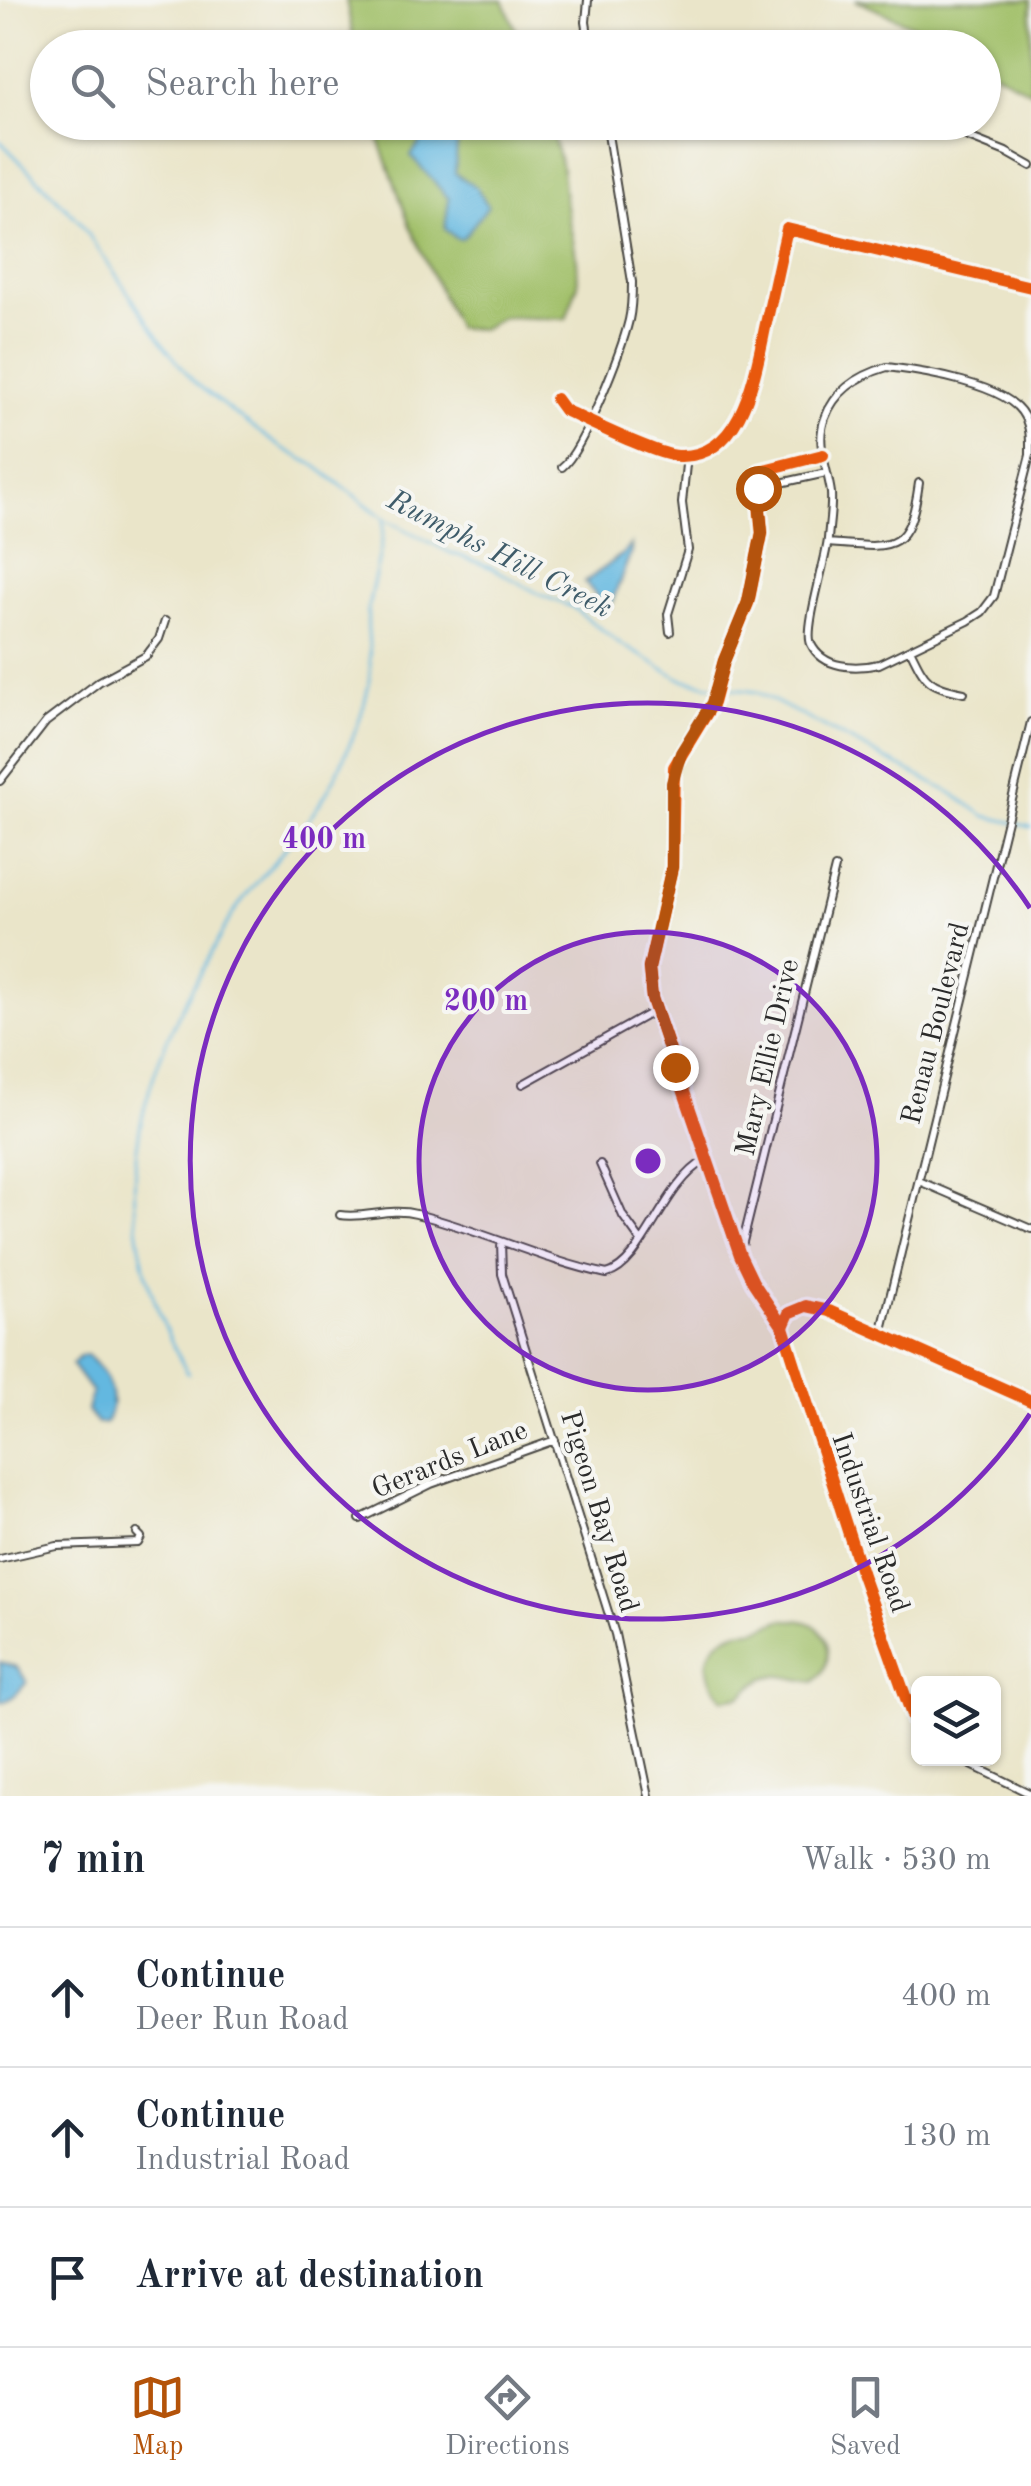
<!DOCTYPE html>
<meta charset="utf-8">
<style>
body{margin:0;font-family:"Old Standard TT",serif;background:#f6f6f7;color:#1f2937}
.controls{position:absolute;right:30px;bottom:30px;display:grid;overflow:hidden;border-radius:15px;box-shadow:0 2px 8px #0004}
.controls button{width:90px;height:90px;display:grid;place-items:center;padding:0;border:0;border-bottom:2px solid #e0e1e3;background:#fff;color:#1f2937;font:50px sans-serif}
.stop{position:absolute;width:30px;height:30px;margin:-22px;border:8px solid #b45309;border-radius:50%;background:#fff}
.stop.end{background:#b45309;border-color:#fff;box-shadow:0 2px 10px #0008}
.list{margin:0;padding:0;list-style:none}
h2{display:flex;justify-content:space-between;align-items:center;height:130px;margin:0;padding:0 40px;font-size:42px}
h2 small{font-size:32px;font-weight:400;color:#747a83}
.list li{display:grid;grid-template-columns:65px 1fr auto;gap:30px;align-items:center;box-sizing:border-box;height:140px;padding:0 40px;border-top:2px solid #e0e1e3}
.list b{display:block;font-size:38px;white-space:nowrap}
.list p{margin:0;font-size:32px;white-space:nowrap;color:#747a83}
.list em{font-size:32px;font-style:normal;color:#747a83}
.icon{flex:none;width:55px;height:55px;fill:none;stroke:currentColor;stroke-width:2;stroke-linecap:round;stroke-linejoin:round}
.map{position:relative;flex:none;width:1031px;height:1796px;overflow:hidden}
.search{position:absolute;background:#fff;box-shadow:0 2px 8px #0004;left:30px;right:30px;top:30px;height:110px;display:flex;align-items:center;gap:25px;box-sizing:border-box;padding:0 35px;border-radius:55px;color:#747a83;font-size:38px}
.sheet{height:550px;background:#fff}
nav{display:flex;justify-content:space-around;align-items:center;box-sizing:border-box;height:140px;border-top:2px solid #e0e1e3;background:#fff;font-size:28px;color:#747a83}
nav a{display:grid;justify-items:center;gap:5px}
nav .on{color:#b45309}
.map>svg:first-child{display:block}
.green{fill:#a0bf67;stroke:#667549;stroke-width:2.5}
.water{fill:#64b8e0;stroke:#487286;stroke-width:2.5}
.lines{fill:none;stroke-linecap:round;stroke-linejoin:round}
.stream{stroke:#64b8e0;stroke-width:2.5}
.street-casing{stroke:#484743;stroke-width:10}
.street{stroke:#fff;stroke-width:6}
.cycleway-casing{stroke:#f6f6f2;stroke-width:19}
.cycleway{stroke:#e8590c;stroke-width:12}
.route{stroke:#b45309;stroke-width:12}
.ring{fill:none;stroke:#7b2cbf;stroke-width:5}
.labels{text-anchor:middle;stroke-width:8;stroke-linejoin:round;paint-order:stroke}
.street-label{font-size:28px;fill:#2b2b2b;stroke:#f6f6f2}
.water-label{font-size:30px;font-style:italic;fill:#3f5c6a;stroke:#f6f6f2}
.centre{fill:#7b2cbf;stroke:#f6f6f2;stroke-width:5}
.ring-label{font-size:30px;text-anchor:middle;font-weight:bold;fill:#7b2cbf;stroke:#f6f6f2;stroke-width:8;stroke-linejoin:round;paint-order:stroke}
</style>
<div class="map">
<svg width="1031" height="1796" viewBox="0 0 1031 1796">
<rect width="100%" height="100%" fill="#f6f6f2"/>
<filter id="ink" filterUnits="userSpaceOnUse"><feTurbulence type="fractalNoise" baseFrequency=".01" numOctaves="2"/><feDisplacementMap in="SourceGraphic" scale="20" xChannelSelector="R" yChannelSelector="G"/><feConvolveMatrix kernelMatrix="1 2 1 2 8 2 1 2 1" color-interpolation-filters="sRGB"/></filter>
<filter id="wash" filterUnits="userSpaceOnUse"><feTurbulence type="fractalNoise" baseFrequency=".0048" numOctaves="4" result="noise"/><feDisplacementMap in="SourceGraphic" scale="40" xChannelSelector="R" yChannelSelector="G"/><feGaussianBlur stdDeviation="2.25" result="paint"/><feColorMatrix in="noise" values="0 0 0 0 0 0 0 0 0 0 0 0 0 0 0 0 0 1.4 0 .05"/><feComposite in="paint" operator="in"/></filter>
<g filter="url(#wash)">
<rect width="100%" height="100%" fill="#eae5c9"/>
<path class="green" d="M346,0H503L523,47H355Z
M855,0H1031V92L984,66V48L953,47L926,31Z
M373,123H549L562,168L565,201L577,260L578,284L566,319L502,317L482,329L457,328L410,226Z
M781,1620C788,1620 799,1619 806,1622C835,1631 833,1666 814,1682C778,1677 769,1666 742,1696L723,1699C703,1675 699,1647 733,1633C741,1629 749,1631 757,1629C765,1627 773,1623 781,1620Z"/>
<path class="water" d="M434,122L452,123L458,132L455,173L476,187L488,206L463,238L457,239L445,229L449,199L411,156Z
M631,544V552L610,607L605,606L585,582L624,553Z
M87,1355C108,1373 119,1397 106,1423L97,1424L87,1411L92,1392L72,1365L80,1356Z
M0,1662L17,1667L27,1682C19,1691 12,1701 0,1702Z"/>
<g class="lines">
<path class="stream" d="M0,141L78,220L167,349L194,382L232,412L279,446L316,466L385,519L449,552L493,568L541,595L572,607L621,644L681,679L713,686
M721,687L757,692L953,794L985,816L1031,827
M188,1374C108,1231 122,1110 201,972C214,950 224,925 239,905C271,861 315,822 338,771C352,739 368,706 370,671C371,651 366,630 368,610C372,580 383,552 384,521"/>
</g>
</g>
<g filter="url(#ink)">
<g class="lines">
<defs>
<path id="street" d="M588,0L586,22L590,48
M589,43H634L650,48
M931,122L1006,152L1031,166
M887,367C920,371 1008,384 1024,416C1031,428 1030,442 1030,455L994,596L982,612L968,621L879,664C856,669 823,669 811,644C804,629 826,561 828,539C829,525 832,508 831,493C828,469 815,443 825,418C835,390 860,375 887,367Z
M556,399L564,410C588,421 656,455 678,456C746,459 756,366 767,319C774,289 780,259 787,229L1031,287
M562,467C583,451 622,349 629,320C632,307 632,295 632,282L606,122
M758,488L826,473
M828,543C892,548 909,555 919,483
M670,632L668,614L688,550L682,503L687,455
M910,649C926,682 927,685 964,693
M0,781L46,722L100,681L146,656L159,639L165,621
M523,1084L656,1010
M600,1164L623,1216L641,1241
M919,1181L1031,1229
M340,1215C366,1219 389,1207 416,1214C481,1230 541,1260 607,1274C644,1264 663,1183 706,1160
M501,1242L502,1274L615,1634L649,1796
M740,1254L835,868
M783,1327L753,1282L740,1255L662,1028L652,999L649,968L672,867L674,767L713,703L724,661L748,603L762,533L757,481L760,471L823,455
M881,1334L1031,722
M360,1519L431,1484L555,1440
M0,1559L57,1546L138,1543L141,1537L137,1533
M918,1732L861,1572L783,1327L789,1313L806,1306L829,1311L1031,1401
M957,1758L1031,1794"/>
</defs>
<use href="#street" class="street-casing"/>
<use href="#street" class="street"/>
<defs>
<path id="cycleway" d="M556,399L564,410C588,421 656,455 678,456C746,459 756,366 767,319C774,289 780,259 787,229L1031,287
M783,1327L753,1282L740,1255L662,1028L652,999L649,968L672,867L674,767L713,703L724,661L748,603L762,533L757,481L760,471L823,455
M918,1732L861,1572L783,1327L789,1313L806,1306L829,1311L1031,1401"/>
</defs>
<use href="#cycleway" class="cycleway-casing"/>
<use href="#cycleway" class="cycleway"/>
</g>
</g>
<g class="lines" filter="url(#ink)">
<path class="route" d="M675,1067L652,998L649,968L672,867V783L681,753L712,703L724,661L748,602L762,533L758,488"/>
</g>
<circle cx="648" cy="1161" r="229" fill="#7b2cbf" fill-opacity=".12"/>
<g class="ring">
<circle cx="648" cy="1161" r="229"/>
<path d="M1030 1414A458 458 0 1 1 1030 908"/>
</g>
<g class="labels">
<g class="street-label">
<text transform="translate(934 1023) rotate(-76)" y="10">Renau Boulevard</text>
<text transform="translate(766 1057) rotate(-77)" y="10">Mary Ellie Drive</text>
<text transform="translate(449 1458) rotate(-22)" y="10">Gerards Lane</text>
<text transform="translate(601 1511) rotate(73)" y="10">Pigeon Bay Road</text>
<text transform="translate(872 1522) rotate(71)" y="10">Industrial Road</text>
</g>
<g class="water-label">
<text transform="translate(500 553) rotate(27)" y="10">Rumphs Hill Creek</text>
</g>
</g>
<circle cx="648" cy="1161" r="15" class="centre"/>
<g class="ring-label">
<text x="324" y="848">400 m</text>
<text x="486" y="1010">200 m</text>
</g>
</svg>
<div class="controls">
<button><svg class="icon" aria-label="layers" viewBox="0 0 24 24"><path d="M12 4l9 5-9 5-9-5zM3 14l9 5 9-5"/></svg></button>
</div>
<div class="stop" style="left:758px;top:488px"></div>
<div class="stop end" style="left:675px;top:1067px"></div>
<div class="search"><svg class="icon" aria-label="search" viewBox="0 0 24 24"><circle cx="10" cy="10" r="6"/><path d="M15 15l6 6"/></svg>Search here</div>
</div>
<section class="sheet">
<h2>7 min<small>Walk · 530 m</small></h2>
<ul class="list">
<li><svg class="icon" aria-label="ahead" viewBox="0 0 24 24"><path d="M12 20V5M6 11l6-6 6 6"/></svg><div><b>Continue</b><p>Deer Run Road</p></div><em>400 m</em></li>
<li><svg class="icon" aria-label="ahead" viewBox="0 0 24 24"><path d="M12 20V5M6 11l6-6 6 6"/></svg><div><b>Continue</b><p>Industrial Road</p></div><em>130 m</em></li>
<li><svg class="icon" aria-label="arrive" viewBox="0 0 24 24"><path d="M6 21V4h12l-3 4 3 4H6"/></svg><div><b>Arrive at destination</b></div></li>
</ul>
</section>
<nav>
<a class="on"><svg class="icon" aria-label="map" viewBox="0 0 24 24"><path d="M3 6l6-2 6 2 6-2v14l-6 2-6-2-6 2zM9 4v14M15 6v14"/></svg>Map</a>
<a><svg class="icon" aria-label="directions" viewBox="0 0 24 24"><path d="M12 3l9 9-9 9-9-9zM9 14v-3h6M13 9l2 2-2 2"/></svg>Directions</a>
<a><svg class="icon" aria-label="saved" viewBox="0 0 24 24"><path d="M7 4h10v16l-5-4-5 4z"/></svg>Saved</a>
</nav>
